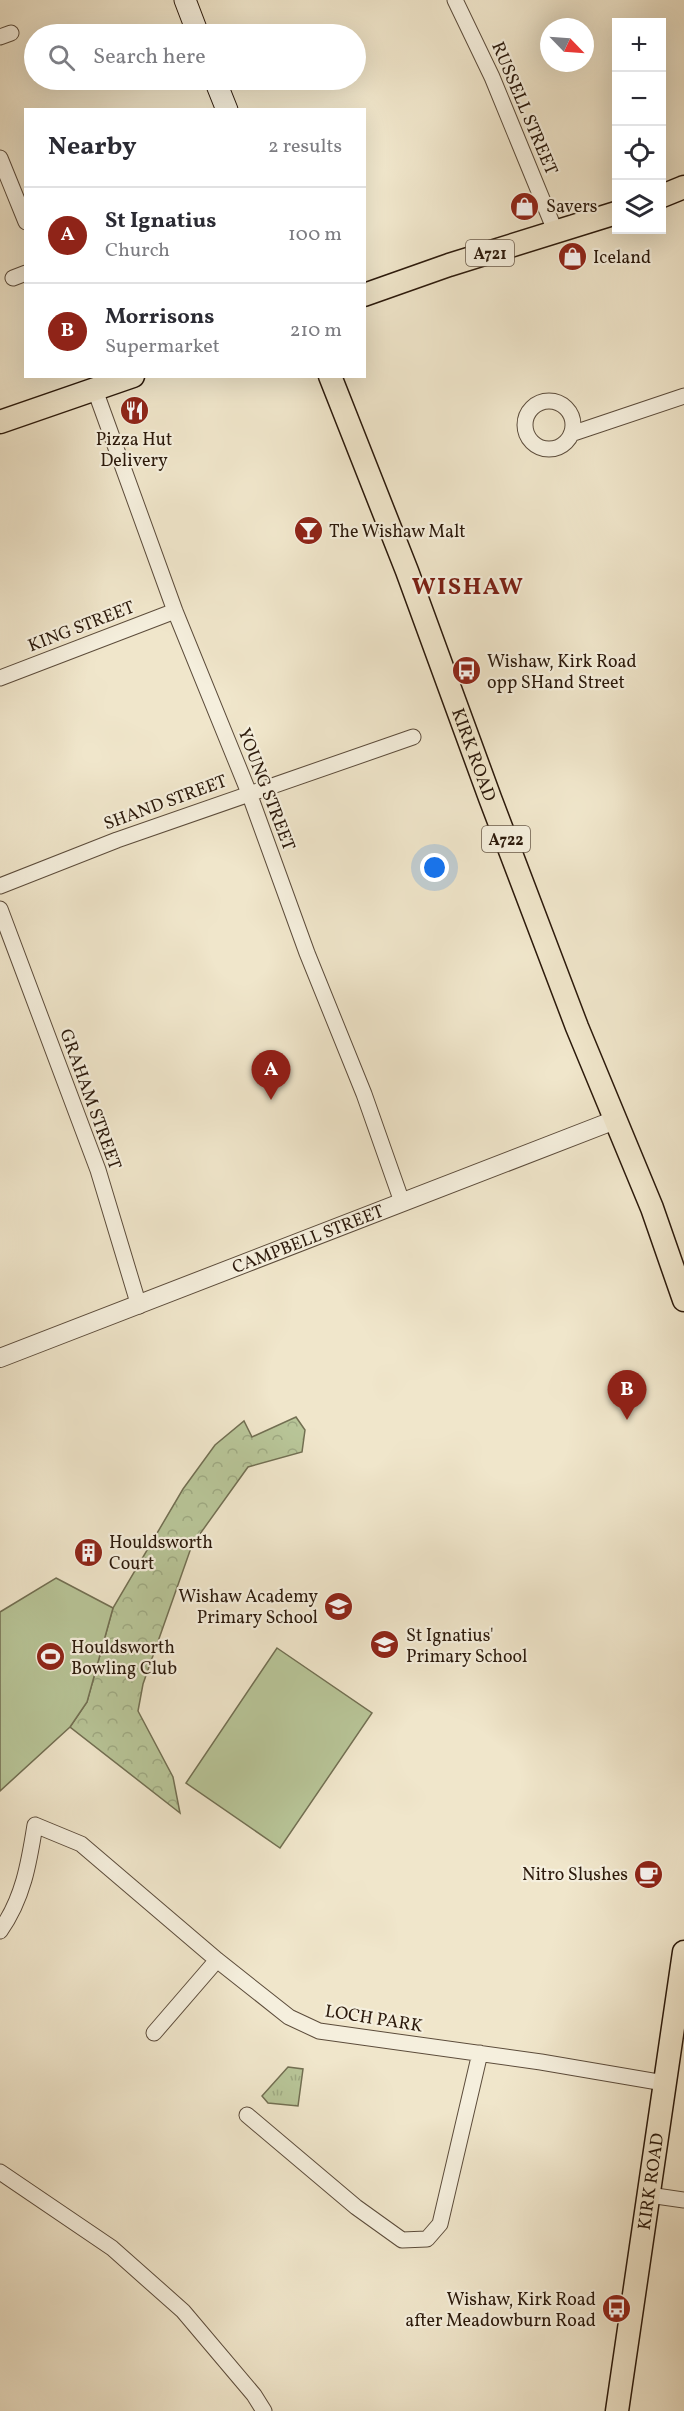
<!DOCTYPE html>
<meta charset="utf-8">
<style>
body{margin:0;font-family:Vollkorn,serif;background:#f7f7f7;color:#2b2b33}
.controls{position:absolute;right:18px;top:18px;display:grid;overflow:hidden;border-radius:0px;box-shadow:0 6px 24px #0002}
.controls button{width:54px;height:54px;display:grid;place-items:center;padding:0;border:0;border-bottom:2px solid #e1e1e2;background:#fff;color:#2b2b33;font:30px sans-serif}
.compass{position:absolute;left:540px;top:18px;width:54px;height:54px;border-radius:50%;background:#fff;box-shadow:0 6px 24px #0002;rotate:115deg}
.you{position:absolute;left:435px;top:868px;width:21px;height:21px;margin:-15px;border:4px solid #fff;border-radius:50%;background:#1a73e8;box-shadow:0 0 0 9px #1a73e833}
.badge{display:grid;place-items:center;width:39px;height:39px;border-radius:50%;background:#8f2418;color:#fff;font-size:20px;font-weight:700}
.pin{position:absolute;translate:-50% -50px;filter:drop-shadow(0 2px 3px #0008)}
.pin::after{content:'';position:absolute;top:32px;width:21px;height:18px;background:inherit;clip-path:polygon(0 0,100% 0,50% 100%)}
.list{margin:0;padding:0;list-style:none}
h2{display:flex;justify-content:space-between;align-items:center;height:78px;margin:0;padding:0 24px;font-size:26px}
h2 small{font-size:20px;font-weight:400;color:#7c7c81}
.list li{display:grid;grid-template-columns:39px 1fr auto;gap:18px;align-items:center;box-sizing:border-box;height:96px;padding:0 24px;border-top:2px solid #e1e1e2}
.list b{display:block;font-size:22px;white-space:nowrap}
.list p{margin:0;font-size:20px;white-space:nowrap;color:#7c7c81}
.list em{font-size:20px;font-style:normal;color:#7c7c81}
.icon{flex:none;width:33px;height:33px;fill:none;stroke:currentColor;stroke-width:2;stroke-linecap:round;stroke-linejoin:round}
.map{position:relative;flex:none;width:684px;height:2411px;overflow:hidden}
.search{position:absolute;background:#fff;box-shadow:0 6px 24px #0002;left:24px;top:24px;width:342px;height:66px;display:flex;align-items:center;gap:15px;box-sizing:border-box;padding:0 21px;border-radius:33px;color:#7c7c81;font-size:22px}
.panel{position:absolute;background:#fff;box-shadow:0 6px 24px #0002;left:24px;top:108px;width:342px;height:270px;border-radius:0px}
.map>svg:first-child{display:block}
.grass{fill:url(#grass-tufts);stroke:#726f52;stroke-width:1.5}
.forest{fill:url(#forest-crowns);stroke:#726f52;stroke-width:1.5}
.garden{fill:#b8c598;stroke:#726f52;stroke-width:1.5}
.lines{fill:none;stroke-linecap:round;stroke-linejoin:round}
.minor-casing{stroke:#5c4c3b;stroke-width:17}
.tertiary-casing{stroke:#5c4c3b;stroke-width:20}
.secondary-casing{stroke:#2b190b;stroke-width:23}
.primary-casing{stroke:#2b190b;stroke-width:25}
.minor{stroke:#f5efdd;stroke-width:15}
.tertiary{stroke:#f5efdd;stroke-width:18}
.secondary{stroke:#f5efdd;stroke-width:21}
.primary{stroke:#f0e6cb;stroke-width:22}
.labels{text-anchor:middle;stroke-width:4.5;stroke-linejoin:round;paint-order:stroke}
.shield{fill:#f5efdd;stroke:#68594a;stroke-width:1.5}
.shield-label{font-size:16px;font-weight:bold;fill:#2b190b}
.street-label{font-size:18px;fill:#2b190b;stroke:#f5efdd}
.poi-label{font-size:18px;fill:#2b190b;stroke:#f5efdd;text-anchor:start}
.district-label{font-size:24px;font-weight:bold;letter-spacing:1.5px;fill:#7a1f14;stroke:#f5efdd}
</style>
<div class="map">
<svg width="684" height="2411" viewBox="0 0 684 2411">
<defs>
<pattern id="grass-tufts" width="24" height="20" patternUnits="userSpaceOnUse" patternTransform="scale(1.5)"><rect width="24" height="20" fill="#b8c598"/><path d="M3 7l-1-3M5 7V3M7 7l1-3M15 17l-1-3M17 17v-4M19 17l1-3" fill="none" stroke="#9ea982"/></pattern>
<pattern id="forest-crowns" width="20" height="18" patternUnits="userSpaceOnUse" patternTransform="scale(1.5)"><rect width="20" height="18" fill="#b8c598"/><path d="M2 6a3 3 0 1 1 6 0M12 15a3 3 0 1 1 6 0" fill="none" stroke="#9ea982"/></pattern>
</defs>
<rect width="100%" height="100%" fill="#f0e6cb"/>
<filter id="stains"><feTurbulence type="fractalNoise" baseFrequency=".00333" numOctaves="4"/><feColorMatrix values="0 0 0 0 .2 0 0 0 0 .09 0 0 0 0 .02 0 0 0 .5 -.17"/></filter>
<radialGradient id="worn" r=".72"><stop offset=".6" stop-color="#630" stop-opacity="0"/><stop offset="1" stop-color="#630" stop-opacity=".3"/></radialGradient>
<path class="grass" d="M288,2067L303,2069L298,2106L268,2103L262,2096Z"/>
<path class="forest" d="M296,1417L305,1430L302,1452L248,1467L192,1545L143,1684L138,1711L173,1777L180,1813L70,1727L87,1702L113,1608L183,1489L215,1445L244,1421L252,1437Z"/>
<path class="garden" d="M56,1578L113,1608L87,1702L70,1727L0,1791V1612Z
M277,1648L372,1713L280,1848L186,1783Z"/>
<g class="lines">
<defs>
<path id="minor" d="M455,0L492,77L556,233
M0,37L11,33
M0,158L26,222
M13,278L26,273
M95,390L175,611L249,793L307,953L364,1094L402,1202
M525 425a24 24 0 1 1 48 0a24 24 0 1 1-48 0Z
M571,434L684,396
M0,678L175,611
M0,886L117,840L413,737
M0,909L98,1170L139,1306
M0,1931C23,1899 29,1863 35,1825L81,1844L217,1960L289,2017L319,2031L541,2062L664,2083
M154,2033L217,1960
M247,2115L356,2207L402,2240L427,2239L440,2224L480,2053
M0,2172L112,2248L183,2311L254,2395L264,2411
M649,2195L684,2200"/>
<g id="tertiary">
<path id="s1" d="M0,1358L615,1120"/>
</g>
<path id="secondary" d="M185,0L198,34
M215,80L227,110"/>
<g id="primary">
<path d="M662,196L684,187"/>
<path d="M364,295L449,265L616,213"/>
<path id="s2" d="M330,376L407,571L490,798L577,1027L652,1208L684,1300"/>
<path d="M0,422L133,376"/>
<path id="s3" d="M617,2411L684,1952"/>
</g>
</defs>
<use href="#minor" class="minor-casing"/>
<use href="#tertiary" class="tertiary-casing"/>
<use href="#secondary" class="secondary-casing"/>
<use href="#primary" class="primary-casing"/>
<use href="#minor" class="minor"/>
<use href="#tertiary" class="tertiary"/>
<use href="#secondary" class="secondary"/>
<use href="#primary" class="primary"/>
</g>
<defs>
<symbol id="shop-disc" viewBox="-11 -11 22 22"><circle r="9.5" fill="#8f2418" stroke="#f5efdd"/><path d="M-5-2.5h2.3a2.7 3.5 0 0 1 5.4 0H5L5.5 6h-11ZM-1.5-2.5h3a1.5 2.3 0 0 0-3 0Z" fill="#fff"/></symbol>
<symbol id="restaurant-disc" viewBox="-11 -11 22 22"><circle r="9.5" fill="#8f2418" stroke="#f5efdd"/><path d="M-5-6h1v4h1v-4h1v4h1v-4h1v5L-1.5 .5V6h-2V.5L-5-1ZM5-6V6H3V1.5H1.5Q1.5-4 5-6Z" fill="#fff"/></symbol>
<symbol id="bar-disc" viewBox="-11 -11 22 22"><circle r="9.5" fill="#8f2418" stroke="#f5efdd"/><path d="M-6-5H6L.8 .8V4.5H3.5V6h-7V4.5H-.8V.8Z" fill="#fff"/></symbol>
<symbol id="bus-disc" viewBox="-11 -11 22 22"><circle r="9.5" fill="#8f2418" stroke="#f5efdd"/><path d="M-5-6H5V4H4V6H2V4H-2V6H-4V4H-5ZM-3.5-4V0h7V-4ZM-3.5 1.2v1.5H-2V1.2ZM2 1.2v1.5H3.5V1.2Z" fill="#fff"/></symbol>
<symbol id="building-disc" viewBox="-11 -11 22 22"><circle r="9.5" fill="#8f2418" stroke="#f5efdd"/><path d="M-4-6H4V6H1V3H-1V6H-4ZM-2.5-4.3h1.7v1.8h-1.7ZM.8-4.3h1.7v1.8H.8ZM-2.5-1h1.7V.8h-1.7ZM.8-1h1.7V.8H.8Z" fill="#fff"/></symbol>
<symbol id="school-disc" viewBox="-11 -11 22 22"><circle r="9.5" fill="#8f2418" stroke="#f5efdd"/><path d="M0-5L7-2L0 1L-7-2ZM-4 1L0 2.5L4 1V4Q0 6-4 4Z" fill="#fff"/></symbol>
<symbol id="stadium-disc" viewBox="-11 -11 22 22"><circle r="9.5" fill="#8f2418" stroke="#f5efdd"/><path d="M0-5a6.5 5 0 1 0 0 10a6.5 5 0 1 0 0-10ZM-3.5-1.8h7v3.6h-7Z" fill="#fff"/></symbol>
<symbol id="cafe-disc" viewBox="-11 -11 22 22"><circle r="9.5" fill="#8f2418" stroke="#f5efdd"/><path d="M-5.5-4.5H6V0H3Q3 3.5 0 3.5H-2.5Q-5.5 3.5-5.5 0ZM3-3.2v2h1.7v-2ZM-6 4.5H4V6H-6Z" fill="#fff"/></symbol>
</defs>
<g fill-rule="evenodd">
<use href="#shop-disc" x="508" y="190" width="33" height="33"/>
<use href="#shop-disc" x="556" y="240" width="33" height="33"/>
<use href="#restaurant-disc" x="118" y="394" width="33" height="33"/>
<use href="#bar-disc" x="292" y="514" width="33" height="33"/>
<use href="#bus-disc" x="450" y="654" width="33" height="33"/>
<use href="#building-disc" x="72" y="1536" width="33" height="33"/>
<use href="#school-disc" x="322" y="1590" width="33" height="33"/>
<use href="#school-disc" x="368" y="1628" width="33" height="33"/>
<use href="#stadium-disc" x="34" y="1640" width="33" height="33"/>
<use href="#cafe-disc" x="632" y="1858" width="33" height="33"/>
<use href="#bus-disc" x="600" y="2292" width="33" height="33"/>
</g>
<g class="labels">
<g class="shield">
<rect x="466" y="240" width="48" height="26" rx="4.5"/>
<rect x="482" y="826" width="48" height="26" rx="4.5"/>
</g>
<g class="shield-label">
<text x="490" y="259">A721</text>
<text x="506" y="845">A722</text>
</g>
<g class="street-label">
<text transform="translate(525 108) rotate(67)" y="6">RUSSELL STREET</text>
<text transform="translate(81 626) rotate(-21)" y="6">KING STREET</text>
<text dy="6" stroke="none"><textPath href="#s2" startOffset="405">KIRK ROAD</textPath></text>
<text transform="translate(267 789) rotate(69)" y="6">YOUNG STREET</text>
<text transform="translate(165 802) rotate(-20)" y="6">SHAND STREET</text>
<text transform="translate(91 1099) rotate(70)" y="6">GRAHAM STREET</text>
<text dy="6" stroke="none"><textPath href="#s1" startOffset="330">CAMPBELL STREET</textPath></text>
<text transform="translate(374 2018) rotate(9)" y="6">LOCH PARK</text>
<text dy="6" stroke="none"><textPath href="#s3" startOffset="232">KIRK ROAD</textPath></text>
</g>
<g class="poi-label">
<text x="546" y="212">Savers</text>
<text x="593" y="263">Iceland</text>
<text x="134" y="445" text-anchor="middle">Pizza Hut<tspan x="134" dy="21">Delivery</tspan></text>
<text x="329" y="537">The Wishaw Malt</text>
<text x="487" y="667">Wishaw, Kirk Road<tspan x="487" dy="21">opp SHand Street</tspan></text>
<text x="109" y="1548">Houldsworth<tspan x="109" dy="21">Court</tspan></text>
<text x="318" y="1602" text-anchor="end">Wishaw Academy<tspan x="318" dy="21">Primary School</tspan></text>
<text x="406" y="1641">St Ignatius'<tspan x="406" dy="21">Primary School</tspan></text>
<text x="71" y="1653">Houldsworth<tspan x="71" dy="21">Bowling Club</tspan></text>
<text x="628" y="1880" text-anchor="end">Nitro Slushes</text>
<text x="596" y="2305" text-anchor="end">Wishaw, Kirk Road<tspan x="596" dy="21">after Meadowburn Road</tspan></text>
</g>
<g class="district-label">
<text x="468" y="594">WISHAW</text>
</g>
</g>
<rect width="100%" height="100%" filter="url(#stains)"/>
<rect width="100%" height="100%" fill="url(#worn)"/>
</svg>
<div class="controls">
<button>+</button>
<button>−</button>
<button><svg class="icon" aria-label="locate" viewBox="0 0 24 24"><circle cx="12" cy="12" r="6"/><path d="M12 2v4M12 18v4M2 12h4M18 12h4"/></svg></button>
<button><svg class="icon" aria-label="layers" viewBox="0 0 24 24"><path d="M12 4l9 5-9 5-9-5zM3 14l9 5 9-5"/></svg></button>
</div>
<svg class="compass" viewBox="-18 -18 36 36"><path d="M0-13l5 13h-10z" fill="#e53935"/><path d="M0 13l5-13h-10z" fill="#7c7c81"/></svg>
<div class="you"></div>
<div class="pin badge" style="left:271px;top:1100px">A</div>
<div class="pin badge" style="left:627px;top:1420px">B</div>
<div class="search"><svg class="icon" aria-label="search" viewBox="0 0 24 24"><circle cx="10" cy="10" r="6"/><path d="M15 15l6 6"/></svg>Search here</div>
<section class="panel">
<h2>Nearby<small>2 results</small></h2>
<ul class="list">
<li><span class="badge">A</span><div><b>St Ignatius</b><p>Church</p></div><em>100 m</em></li>
<li><span class="badge">B</span><div><b>Morrisons</b><p>Supermarket</p></div><em>210 m</em></li>
</ul>
</section>
</div>
